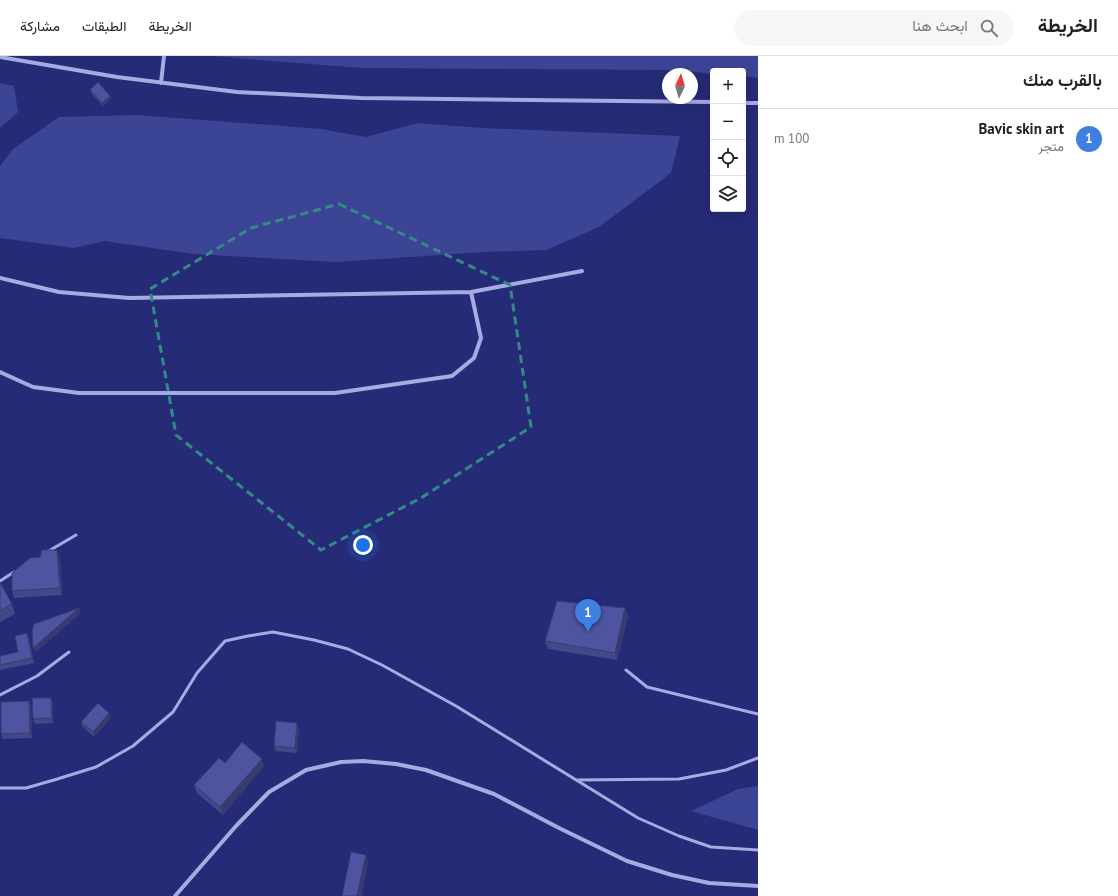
<!DOCTYPE html>
<html lang="ar">
<meta charset="utf-8">
<style>
body{margin:0;font-family:"PT Sans",Vazirmatn,sans-serif;background:#f6f6f6;color:#222;direction:rtl}
.controls{position:absolute;right:12px;top:12px;display:grid;overflow:hidden;border-radius:4px;box-shadow:0 4px 16px #0002}
.controls button{width:36px;height:36px;display:grid;place-items:center;padding:0;border:0;border-bottom:1px solid #e0e0e0;background:#fff;color:#222;font:20px sans-serif}
.compass{position:absolute;left:662px;top:12px;width:36px;height:36px;border-radius:50%;background:#fff;box-shadow:0 4px 16px #0002;rotate:5deg}
.you{position:absolute;left:363px;top:489px;width:14px;height:14px;margin:-10px;border:3px solid #fff;border-radius:50%;background:#1a73e8;box-shadow:0 0 0 6px #1a73e833}
.badge{display:grid;place-items:center;width:26px;height:26px;border-radius:50%;background:#787c43;color:#fff;font-size:13px;font-weight:700}
.pin{position:absolute;translate:-50% -33px;filter:drop-shadow(0 1px 2px #0008)}
.pin::after{content:'';position:absolute;top:21px;width:14px;height:12px;background:inherit;clip-path:polygon(0 0,100% 0,50% 100%)}
.list{margin:0;padding:0;list-style:none}
h2{display:flex;justify-content:space-between;align-items:center;height:52px;margin:0;padding:0 16px;font-size:17px}
h2 small{font-size:13px;font-weight:400;color:#767676}
.list li{display:grid;grid-template-columns:26px 1fr auto;gap:12px;align-items:center;box-sizing:border-box;height:60px;padding:0 16px;border-top:1px solid #e0e0e0}
.list b{display:block;font-size:15px;white-space:nowrap}
.list p{margin:0;font-size:13px;white-space:nowrap;color:#767676}
.list em{font-size:13px;font-style:normal;color:#767676}
.icon{flex:none;width:22px;height:22px;fill:none;stroke:currentColor;stroke-width:2;stroke-linecap:round;stroke-linejoin:round}
.map{position:relative;flex:none;width:758px;height:840px;overflow:hidden;direction:ltr}
header{display:flex;align-items:center;gap:24px;box-sizing:border-box;height:56px;padding:0 20px;background:#fff;border-bottom:1px solid #e0e0e0}
header strong{font-size:19px}
nav{display:flex;gap:22px;margin-inline-start:auto;font-size:14px}
.search{width:280px;height:36px;background:#f6f6f6;display:flex;align-items:center;gap:10px;box-sizing:border-box;padding:0 14px;border-radius:22px;color:#767676;font-size:15px}
main{display:flex}
aside{flex:1;background:#fff}
.map>svg:first-child{display:block}
.green{fill:#3c4495}
.lines{fill:none;stroke-linecap:round;stroke-linejoin:round}
.service{stroke:#a6abe2;stroke-width:3}
.minor{stroke:#a6abe2;stroke-width:4}
.wall{fill:#434889}
.shaded-wall{fill:#373b6f}
.building{fill:#4e549f;stroke:#373b6f}
.marked{fill:none;stroke:#338b84;stroke-width:3;stroke-dasharray:8 5;stroke-linejoin:round}
</style>
<header>
<strong>الخريطة</strong>
<div class="search"><svg class="icon" aria-label="search" viewBox="0 0 24 24"><circle cx="10" cy="10" r="6"/><path d="M15 15l6 6"/></svg>ابحث هنا</div>
<nav><a>الخريطة</a><a>الطبقات</a><a>مشاركة</a></nav>
</header>
<main>
<aside>
<h2>بالقرب منك<small></small></h2>
<ul class="list">
<li><span class="badge" style="background:#3f7fe0">1</span><div><b>Bavic skin art</b><p>متجر</p></div><em>100 m</em></li>
</ul>
</aside>
<div class="map">
<svg width="758" height="840" viewBox="0 0 758 840">
<rect width="100%" height="100%" fill="#252b76"/>
<path class="green" d="M212,0H758V22L743,20V15H713V18L677,14L361,12Z
M0,27L14,30L18,56L0,72Z
M138,59L321,73L366,81L418,67L482,72L680,80L671,117L599,171L546,194L484,196L336,206L194,198L104,185L74,192L0,182V110L13,93L59,61Z
M758,730V774L691,755L738,733Z"/>
<g class="lines">
<path class="service" d="M47,496L76,479
M0,525L14,516
M626,614L647,631L758,658
M0,639L37,620L69,596
M577,724L679,723L726,714L758,702
M0,732H26L54,724L96,711L133,690L173,656L197,617L225,585L248,580L273,576L314,584L348,593L382,609L456,650L638,762L679,780L711,791L758,794"/>
<path class="minor" d="M0,1L117,21L237,36L361,42L713,46
M161,27L164,0
M743,47H758
M0,222L59,236L129,242L471,236L582,215
M0,316L33,331L79,337H335L452,320L474,302L481,282L471,236
M175,840L236,770L269,736L306,714L341,706L363,705L396,708L426,714L494,738L559,772L627,805L672,819L709,827L758,830"/>
</g>
<path class="wall" d="M90,34L110,40L111,42L103,50L91,37Z
M60,501L62,539L14,542L12,535Z
M0,526L12,548L15,558L0,566Z
M625,552L628,560L617,604L548,593L545,585Z
M27,577L29,582L34,607L0,614V600L18,596Z
M51,642L53,647V667L35,668L33,663Z
M31,650L32,682L3,683L1,678Z
M111,662L94,681L83,671L81,666Z
M299,672L297,697L275,695L274,690Z
M225,707L264,710L223,759L197,737L194,729Z"/>
<path class="shaded-wall" d="M110,40L111,42L103,50L102,47Z
M57,494L60,501L62,539L60,532Z
M79,552L81,557L35,597L33,592Z
M625,552L628,560L617,604L615,597Z
M27,577L29,582L34,607L32,602Z
M51,642L53,647V667L52,662Z
M29,645L31,650L32,682L30,677Z
M109,657L111,662L94,681L93,676Z
M297,667L299,672L297,697L295,692Z
M262,703L264,710L223,759L220,751Z
M366,799L368,806L362,840H357Z"/>
<path class="building" d="M98,26L110,40L102,47L90,34Z
M42,494H57L60,532L12,535V517L30,502L40,501Z
M0,526L12,548L0,555Z
M557,545L625,552L615,597L545,585Z
M79,552L33,592L32,575L34,568Z
M27,577L32,602L0,609V600L18,596L15,580Z
M32,642H51L52,662L33,663Z
M29,645L30,677L1,678V646Z
M98,647L109,657L93,676L81,666Z
M276,665L297,667L295,692L274,690Z
M242,686L262,703L220,751L194,729L219,702L225,707Z
M351,796L366,799L357,840H342Z"/>
<path class="marked" d="M339,148L510,229L531,371L421,442L321,494L176,379L150,233L251,172Z"/>
</svg>
<div class="controls">
<button>+</button>
<button>−</button>
<button><svg class="icon" aria-label="locate" viewBox="0 0 24 24"><circle cx="12" cy="12" r="6"/><path d="M12 2v4M12 18v4M2 12h4M18 12h4"/></svg></button>
<button><svg class="icon" aria-label="layers" viewBox="0 0 24 24"><path d="M12 4l9 5-9 5-9-5zM3 14l9 5 9-5"/></svg></button>
</div>
<svg class="compass" viewBox="-18 -18 36 36"><path d="M0-13l5 13h-10z" fill="#e53935"/><path d="M0 13l5-13h-10z" fill="#767676"/></svg>
<div class="you"></div>
<div class="pin badge" style="left:588px;top:576px;background:#3f7fe0">1</div>
</div>
</main>
